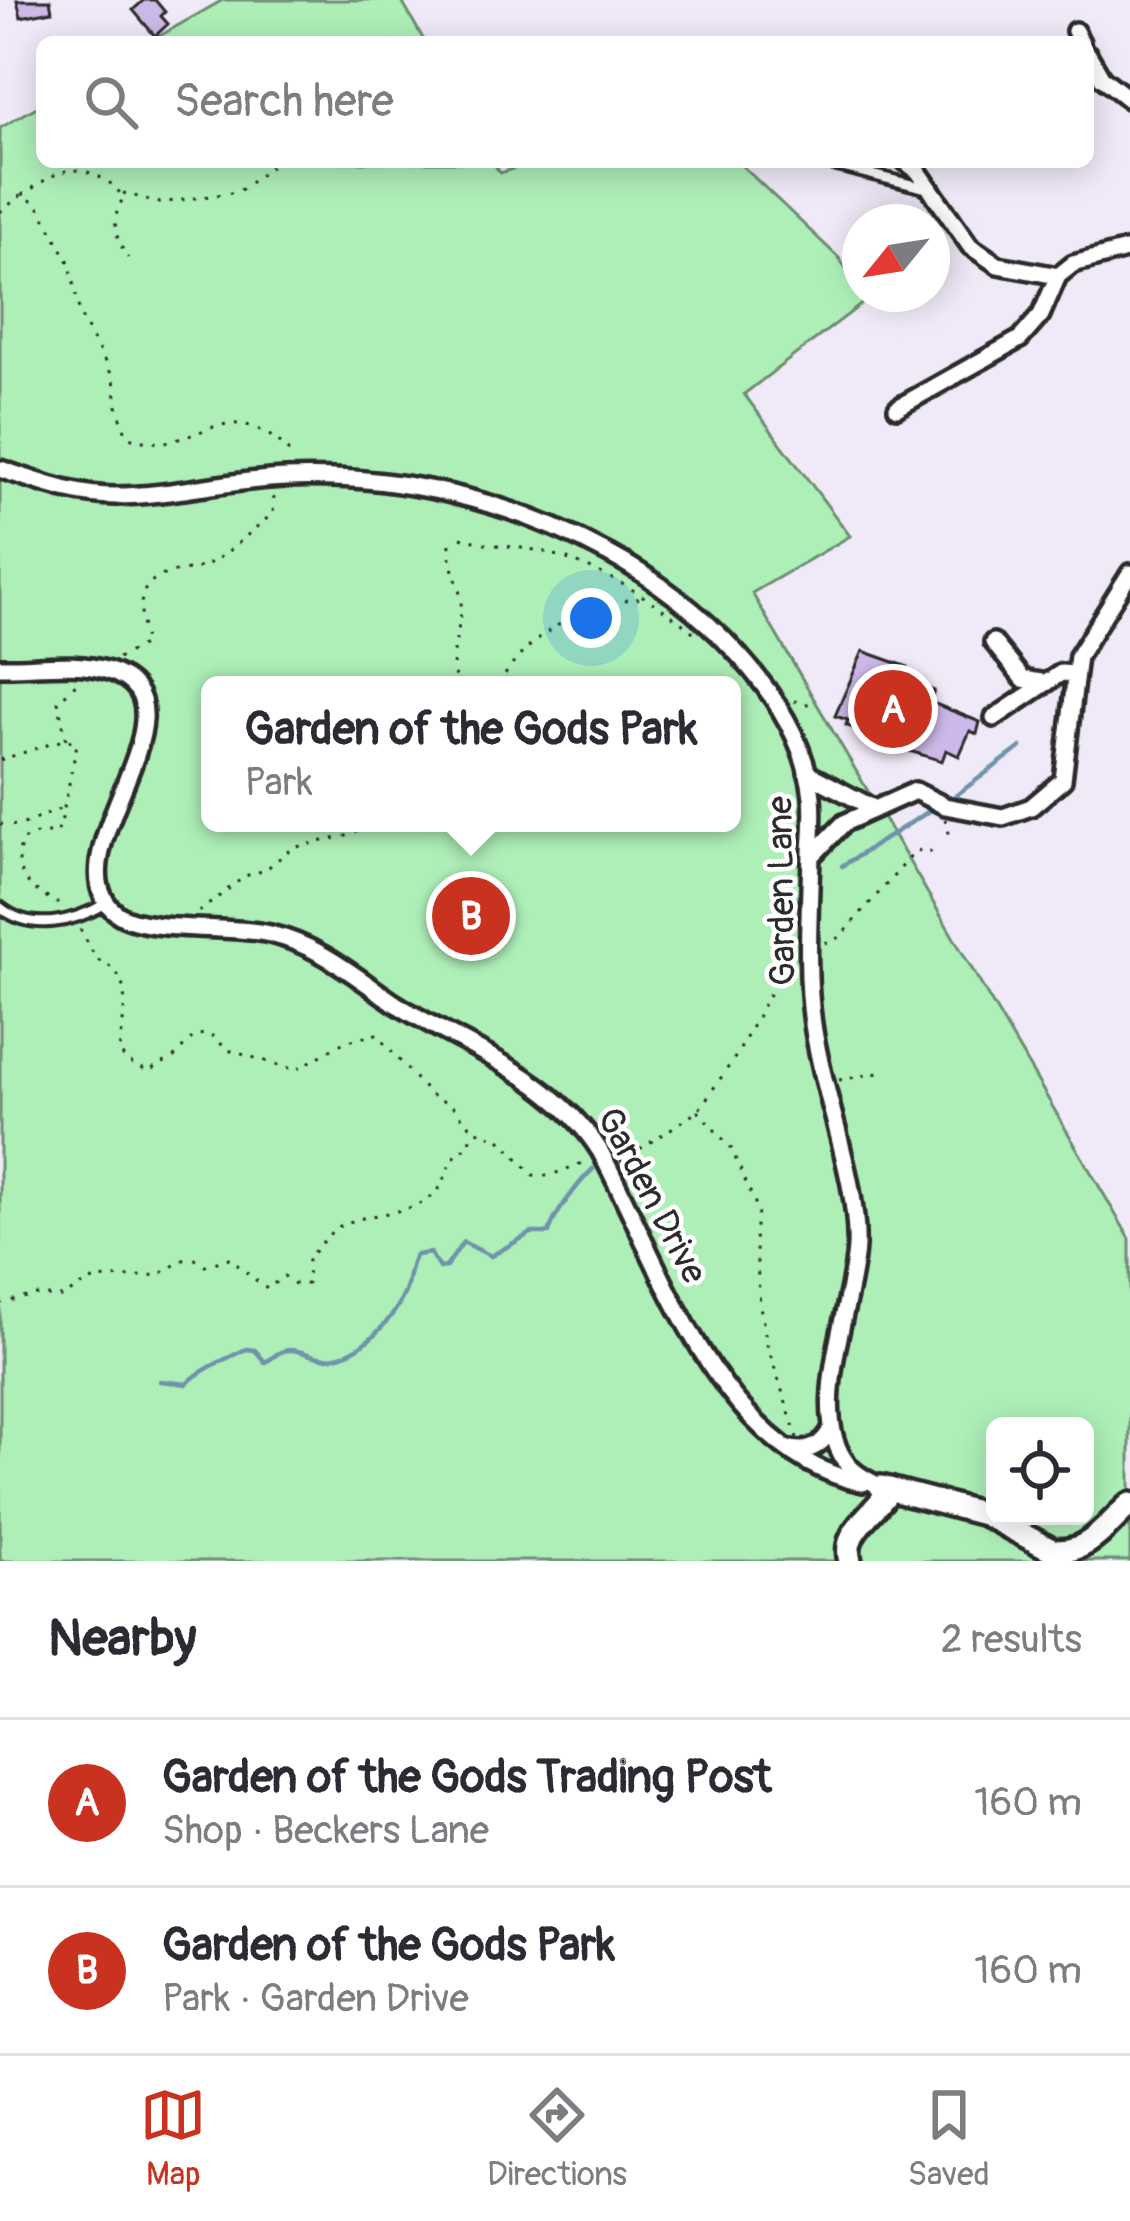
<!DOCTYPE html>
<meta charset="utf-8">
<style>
body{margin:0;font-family:Pangolin,sans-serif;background:#f2f2f3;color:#2b2b33}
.controls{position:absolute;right:36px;bottom:36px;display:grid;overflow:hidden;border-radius:18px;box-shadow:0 6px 30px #0003}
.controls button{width:108px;height:108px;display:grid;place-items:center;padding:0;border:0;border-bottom:3px solid #e1e1e2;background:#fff;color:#2b2b33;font:60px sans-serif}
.compass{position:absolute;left:842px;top:204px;width:108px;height:108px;border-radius:50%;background:#fff;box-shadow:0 6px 30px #0003;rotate:240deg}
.you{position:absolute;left:591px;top:618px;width:42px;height:42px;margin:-30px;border:9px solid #fff;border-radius:50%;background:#1a73e8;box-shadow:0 0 0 18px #1a73e833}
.badge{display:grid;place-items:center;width:78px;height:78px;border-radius:50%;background:#c8321e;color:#fff;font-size:39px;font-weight:700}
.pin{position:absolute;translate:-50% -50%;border:6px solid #fff;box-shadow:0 3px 12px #0006}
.popup{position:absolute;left:201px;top:676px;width:540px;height:156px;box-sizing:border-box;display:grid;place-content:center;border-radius:18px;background:#fff;filter:drop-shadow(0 3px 9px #0005);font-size:39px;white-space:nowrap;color:#7c7c81}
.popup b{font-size:45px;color:#2b2b33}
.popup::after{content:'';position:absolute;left:50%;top:100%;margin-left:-24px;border:24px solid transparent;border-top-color:#fff}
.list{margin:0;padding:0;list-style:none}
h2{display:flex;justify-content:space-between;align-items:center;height:156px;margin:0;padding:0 48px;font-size:51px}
h2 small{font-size:39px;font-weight:400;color:#7c7c81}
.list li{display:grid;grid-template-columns:78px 1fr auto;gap:36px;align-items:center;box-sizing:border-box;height:168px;padding:0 48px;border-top:3px solid #e1e1e2}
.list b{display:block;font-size:45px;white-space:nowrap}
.list p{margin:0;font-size:39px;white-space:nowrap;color:#7c7c81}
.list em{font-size:39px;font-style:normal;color:#7c7c81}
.icon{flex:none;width:66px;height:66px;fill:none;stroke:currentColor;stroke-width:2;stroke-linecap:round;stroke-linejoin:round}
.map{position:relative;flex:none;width:1130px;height:1561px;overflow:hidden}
.search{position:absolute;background:#fff;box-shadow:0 6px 30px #0003;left:36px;right:36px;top:36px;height:132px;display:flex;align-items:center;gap:30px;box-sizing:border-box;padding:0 42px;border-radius:18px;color:#7c7c81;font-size:45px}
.sheet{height:492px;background:#fff}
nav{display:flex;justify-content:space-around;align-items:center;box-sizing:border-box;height:168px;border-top:3px solid #e1e1e2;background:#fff;font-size:33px;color:#7c7c81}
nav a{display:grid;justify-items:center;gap:6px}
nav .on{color:#c8321e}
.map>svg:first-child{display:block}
.green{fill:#aeefb8;stroke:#6c8d72;stroke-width:3;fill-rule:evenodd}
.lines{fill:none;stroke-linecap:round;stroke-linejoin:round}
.stream{stroke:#6f93aa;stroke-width:4.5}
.building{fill:#cdb9e9;stroke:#2b2b2b;stroke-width:3}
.lane-casing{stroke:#2b2b2b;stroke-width:16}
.street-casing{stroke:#2b2b2b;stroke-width:24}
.secondary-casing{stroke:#2b2b2b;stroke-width:30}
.path{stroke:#2b2b2b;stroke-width:3;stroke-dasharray:3 9;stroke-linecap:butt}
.lane{stroke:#fff;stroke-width:8}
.street{stroke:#fff;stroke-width:15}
.secondary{stroke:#fff;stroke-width:21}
.labels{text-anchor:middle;stroke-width:9;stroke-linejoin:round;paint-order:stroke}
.street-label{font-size:36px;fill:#2b2b2b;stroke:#fff}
</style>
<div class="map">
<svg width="1130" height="1561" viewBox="0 0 1130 1561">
<rect width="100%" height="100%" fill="#f0eaf8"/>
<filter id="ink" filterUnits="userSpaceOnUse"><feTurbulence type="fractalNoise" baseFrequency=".00833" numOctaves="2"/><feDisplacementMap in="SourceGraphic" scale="24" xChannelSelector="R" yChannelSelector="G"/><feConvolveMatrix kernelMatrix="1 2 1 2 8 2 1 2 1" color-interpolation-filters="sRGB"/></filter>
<g filter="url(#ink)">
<path class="green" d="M223,0H401L425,42H149Z
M42,104V162H493L500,173L534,162H738L839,258L867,300L744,394L850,536L752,593L1130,1239V1561H0V128ZM210,685H732V823H210ZM995,1426H1085V1516H995Z"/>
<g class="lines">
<path class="stream" d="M955,796L1021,747
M842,866L931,810
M160,1381L187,1384C197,1371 230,1357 246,1349L255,1350L265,1362C271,1360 275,1354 281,1352C294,1345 313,1359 328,1358C360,1356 393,1321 405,1292C410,1279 408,1267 416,1255L430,1253L439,1268L446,1267L463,1242L491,1256L531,1233H549C552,1217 580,1181 593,1169"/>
</g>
<path class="building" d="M17,0H50L52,11L21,17Z
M144,0H155L165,12L161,16L168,24L155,36L133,10Z
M863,651L908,667L904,680L934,691L930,702L980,722L977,734L970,731L959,756L946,750L942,761L890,745L846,725L848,720L835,716Z"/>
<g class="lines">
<defs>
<path id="lane" d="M821,162L929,189
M0,907C32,933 74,922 107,903"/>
<path id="street" d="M1075,31L1081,42
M1088,54L1102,78L1130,100
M906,162L918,171L970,246L998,265L1058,276L1073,264L1130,249
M897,408L1020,339L1041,315L1058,276
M0,469C37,481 75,496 115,496C172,496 229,480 286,478C399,474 510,500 609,554C694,599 801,696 812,797C814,815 812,834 811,852C810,908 805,968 813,1024C822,1093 859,1182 856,1247C853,1307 804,1416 850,1467C858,1476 870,1481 881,1487
M993,642L1023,679L1047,683
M0,667C35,668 75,660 109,671C214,705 43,860 118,914C144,933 233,925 270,934C321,946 354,976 396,1004C469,1050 552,1075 600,1151C661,1264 718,1454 863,1483
M994,718L1061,673L1075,674
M807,773L875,809
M811,857L844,823L915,791L945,806L1003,817L1031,807L1063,780L1078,656L1130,573
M792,1449C810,1453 824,1444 832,1427"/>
<path id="secondary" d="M881,1487L984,1514L1052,1550C1088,1556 1107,1524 1130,1504
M850,1561C841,1531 875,1514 890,1489"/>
</defs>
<use href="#lane" class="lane-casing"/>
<use href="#street" class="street-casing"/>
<use href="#secondary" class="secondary-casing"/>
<path class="path" d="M123,193L160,203L238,192L277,162
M22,195C47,180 64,162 93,174C107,180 117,186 123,199C110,220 115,238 128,258
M0,212L20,196L37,203L70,264L80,315L114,379L117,406L127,436C187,461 211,402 266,433C275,439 282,442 288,451L285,461
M461,537C491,548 522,545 552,554C605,570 656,601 698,636
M450,544C448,568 458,577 461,600C463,629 445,658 458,685
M118,658L145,644C144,628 136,603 146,588C159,568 187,574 206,565C232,553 250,530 273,514L274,492
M499,685C526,634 588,601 645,598
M794,701L812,705
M66,739L58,701L79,681
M0,760L66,739L77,744L60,828L55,833H39L22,840C10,879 36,892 65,907
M945,819L951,840
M0,824L19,826L60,809
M199,912L245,876L265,870L292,848L351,835L370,823
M80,929L97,960C138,974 122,1018 119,1052L130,1063L148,1071L173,1058L195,1035L210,1034L228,1050L296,1070L344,1042L376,1034L429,1094L452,1106L474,1130L500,1139L533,1175L548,1176L588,1161
M825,943L840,937L914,853L922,849L932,852
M839,1080L884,1072
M698,1111L731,1148L758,1210L755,1234L760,1306L767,1344L797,1437
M620,1162L698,1111L738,1053L794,947
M0,1303L36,1295L61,1297L95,1279L158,1275L183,1260L195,1259L205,1266L229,1258L267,1289L284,1276L295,1284H307L308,1258C319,1247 328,1232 342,1225C369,1212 407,1215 430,1198C451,1182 443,1158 467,1148L474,1132"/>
<use href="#lane" class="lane"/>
<use href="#street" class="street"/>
<use href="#secondary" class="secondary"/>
</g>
</g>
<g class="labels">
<g class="street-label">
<text transform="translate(780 891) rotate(-91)" y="13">Garden Lane</text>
<text transform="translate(653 1195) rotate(62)" y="13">Garden Drive</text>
</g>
</g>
</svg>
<div class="controls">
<button><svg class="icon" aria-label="locate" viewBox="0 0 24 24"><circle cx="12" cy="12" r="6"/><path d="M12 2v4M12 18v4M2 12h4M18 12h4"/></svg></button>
</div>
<svg class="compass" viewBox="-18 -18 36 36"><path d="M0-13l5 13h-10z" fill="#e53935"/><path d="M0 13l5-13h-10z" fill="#7c7c81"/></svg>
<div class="you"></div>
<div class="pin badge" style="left:893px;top:709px">A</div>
<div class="pin badge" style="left:471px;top:916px">B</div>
<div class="popup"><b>Garden of the Gods Park</b>Park</div>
<div class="search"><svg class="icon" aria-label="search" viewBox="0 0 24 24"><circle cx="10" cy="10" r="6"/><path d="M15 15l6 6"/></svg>Search here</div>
</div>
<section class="sheet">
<h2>Nearby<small>2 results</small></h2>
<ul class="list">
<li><span class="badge">A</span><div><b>Garden of the Gods Trading Post</b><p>Shop · Beckers Lane</p></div><em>160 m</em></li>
<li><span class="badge">B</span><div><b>Garden of the Gods Park</b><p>Park · Garden Drive</p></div><em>160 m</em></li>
</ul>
</section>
<nav>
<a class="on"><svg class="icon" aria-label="map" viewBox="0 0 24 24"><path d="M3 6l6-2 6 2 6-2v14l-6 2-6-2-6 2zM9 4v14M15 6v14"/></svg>Map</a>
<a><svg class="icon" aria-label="directions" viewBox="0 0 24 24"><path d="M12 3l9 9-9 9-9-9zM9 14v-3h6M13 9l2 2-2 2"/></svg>Directions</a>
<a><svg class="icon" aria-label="saved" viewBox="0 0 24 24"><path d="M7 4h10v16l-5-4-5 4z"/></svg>Saved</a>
</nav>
